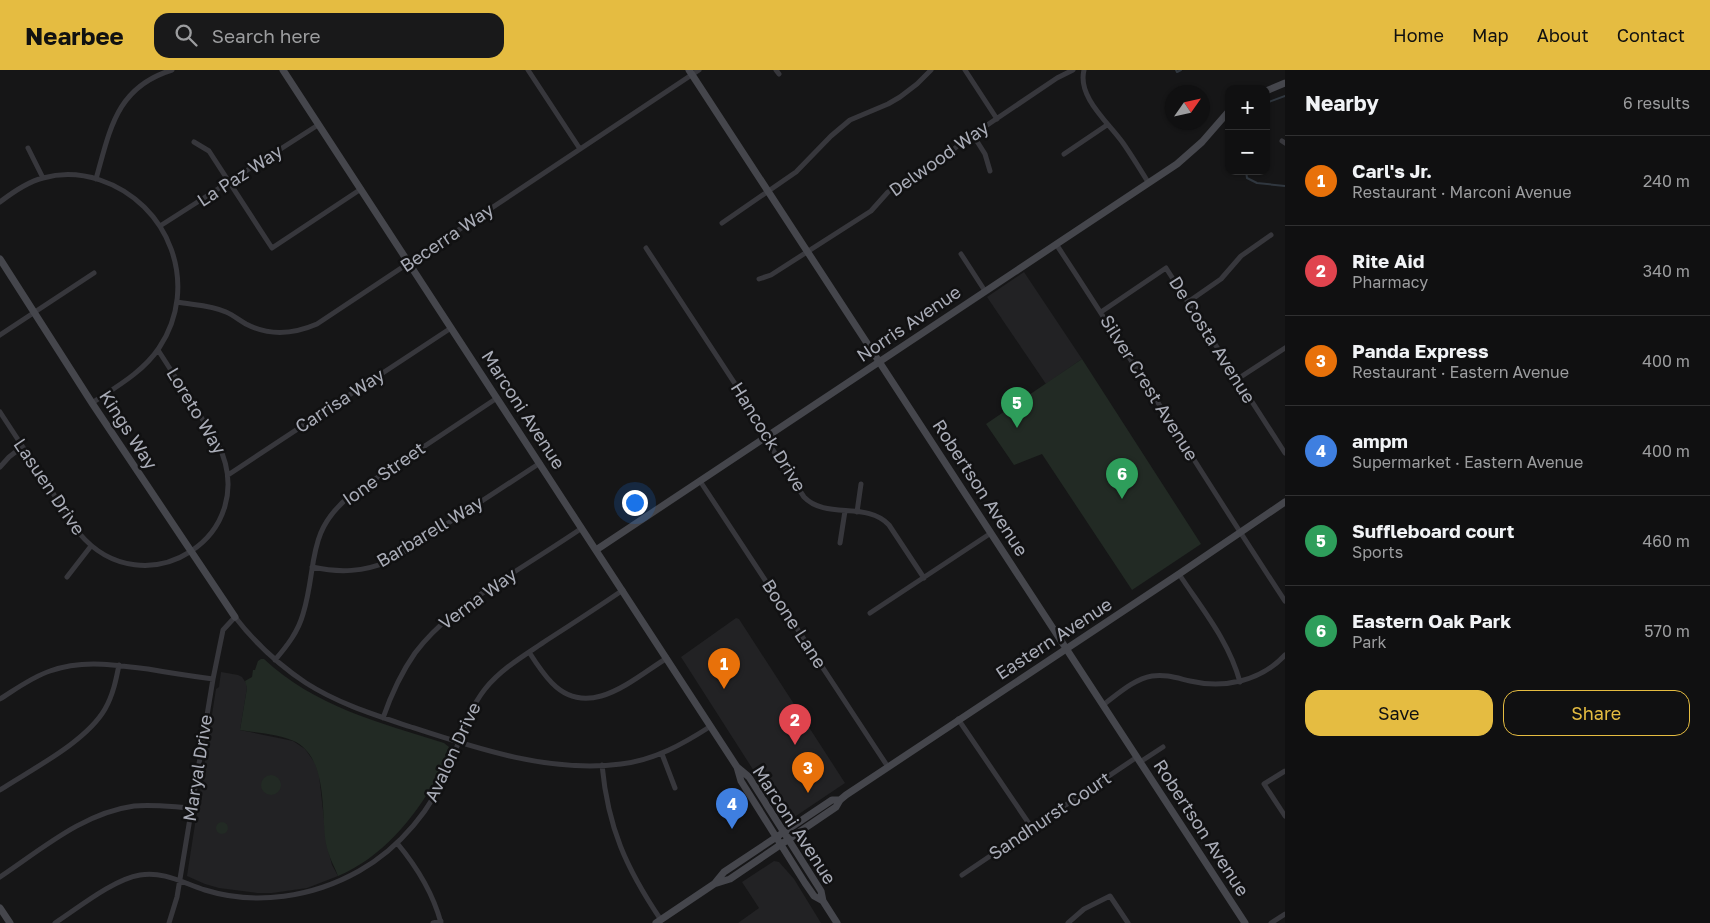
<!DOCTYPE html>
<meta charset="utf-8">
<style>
body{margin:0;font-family:"Golos Text",sans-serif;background:#19191a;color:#f1f3f6}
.controls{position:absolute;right:15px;top:15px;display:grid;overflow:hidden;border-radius:10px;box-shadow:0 1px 4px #0004}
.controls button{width:45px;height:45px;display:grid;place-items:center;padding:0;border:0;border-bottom:1px solid #303031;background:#101011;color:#f1f3f6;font:25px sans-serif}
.compass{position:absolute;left:1165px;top:15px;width:45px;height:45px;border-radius:50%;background:#101011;box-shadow:0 1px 4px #0004;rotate:56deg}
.you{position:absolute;left:634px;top:432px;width:18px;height:18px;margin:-12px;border:4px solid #fff;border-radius:50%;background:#1a73e8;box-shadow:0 0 0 8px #1a73e833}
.badge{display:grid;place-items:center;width:32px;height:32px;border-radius:50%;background:#e5bc41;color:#fff;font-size:16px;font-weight:700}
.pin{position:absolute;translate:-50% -41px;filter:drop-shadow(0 1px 2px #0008)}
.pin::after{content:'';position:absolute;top:26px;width:18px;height:15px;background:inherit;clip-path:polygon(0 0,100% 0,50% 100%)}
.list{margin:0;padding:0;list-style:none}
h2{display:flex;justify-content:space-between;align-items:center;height:65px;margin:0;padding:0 20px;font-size:21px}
h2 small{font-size:16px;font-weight:400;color:#9c9d9f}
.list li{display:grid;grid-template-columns:32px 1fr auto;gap:15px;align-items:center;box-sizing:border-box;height:90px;padding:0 20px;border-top:1px solid #303031}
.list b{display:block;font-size:19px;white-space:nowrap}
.list p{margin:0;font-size:16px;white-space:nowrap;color:#9c9d9f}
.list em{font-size:16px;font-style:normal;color:#9c9d9f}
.actions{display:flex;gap:10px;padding:15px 20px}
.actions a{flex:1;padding:11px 0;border:1px solid #e5bc41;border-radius:15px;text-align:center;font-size:18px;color:#e5bc41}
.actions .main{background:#e5bc41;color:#111}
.icon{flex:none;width:28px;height:28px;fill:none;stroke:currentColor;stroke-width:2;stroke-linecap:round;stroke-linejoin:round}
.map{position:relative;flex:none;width:1285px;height:853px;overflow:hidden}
header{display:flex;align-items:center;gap:30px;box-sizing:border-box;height:70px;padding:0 25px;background:#e5bc41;color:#111}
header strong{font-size:24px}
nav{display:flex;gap:28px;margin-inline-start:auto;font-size:18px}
.search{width:350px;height:45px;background:#19191a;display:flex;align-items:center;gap:12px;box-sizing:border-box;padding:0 18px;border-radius:15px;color:#9c9d9f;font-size:19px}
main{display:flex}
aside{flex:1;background:#101011}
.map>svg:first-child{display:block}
.built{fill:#222224}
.green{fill:#222a24}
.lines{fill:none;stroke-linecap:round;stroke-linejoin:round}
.stream{stroke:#30373f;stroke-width:2}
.street{stroke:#37373c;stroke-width:5}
.secondary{stroke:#45464c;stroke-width:7}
.labels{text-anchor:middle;stroke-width:5;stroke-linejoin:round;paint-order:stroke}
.street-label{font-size:18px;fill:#a9acb7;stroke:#111112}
</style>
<header>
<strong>Nearbee</strong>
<div class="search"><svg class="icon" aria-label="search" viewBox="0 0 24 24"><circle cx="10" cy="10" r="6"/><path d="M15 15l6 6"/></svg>Search here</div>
<nav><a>Home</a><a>Map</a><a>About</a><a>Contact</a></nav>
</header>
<main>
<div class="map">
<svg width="1285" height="853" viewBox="0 0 1285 853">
<rect width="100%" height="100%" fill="#161617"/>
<path class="built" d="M1024,202L1082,289L1046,314L987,227Z
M736,548L739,549L845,713L790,750L784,748L681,587Z
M221,602L238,605L242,607L246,613L247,618L240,660L293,671L305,679L315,693L319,705L327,776L332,795L338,806L307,818L272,823H257L219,818L205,814L187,806L216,619L219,617Z
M774,791L779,792L794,809L821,853H738L759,838L742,812Z"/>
<path class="green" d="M1082,289L1201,474L1132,520L1042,384L1014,395L986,354Z
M261,589H264C314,636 380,653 444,673L449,677C448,688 441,699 436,709C414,749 381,788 338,806C334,795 329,788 326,774C321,743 328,690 296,672C280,664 258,663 240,660L247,618L245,611L252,607L253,600H255L258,591Z
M261 715a10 10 0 1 1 20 0a10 10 0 1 1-20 0Z
M216 758a6 6 0 1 1 12 0a6 6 0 1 1-12 0Z"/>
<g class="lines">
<path class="stream" d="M1176,0L1177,2L1181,0
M1266,33L1285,26
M1246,101L1247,108L1257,113L1285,116"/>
<path class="street" d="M528,0L580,79
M776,0L779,4
M965,0L997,49
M1084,0C1077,27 1109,53 1123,73C1132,86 1140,99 1148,112
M973,65L985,84L990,101
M1282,71L1285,73
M194,72L209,81L272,178L361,119
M28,78L43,108
M1064,84L1107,55
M96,109C110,60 116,17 172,0
M0,132C13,122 27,112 43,108C61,103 82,104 100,110C169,133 201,215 159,278C143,302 116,317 92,333
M722,153L796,102L831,66L850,50L888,34L900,27L917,14L931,0
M160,156L318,55
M1056,174C1134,292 1207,413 1285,531
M646,178L764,358L769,374L804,427C826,450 867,431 889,455L924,508
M961,184L985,221
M759,209L771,205L871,141L888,122L953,80L962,72L1057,8L1073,0
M177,232C193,235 211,235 226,242C233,245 239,250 246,254C269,266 294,264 317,254L699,0
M1188,232L1221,209L1241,186L1271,165
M1101,242L1166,198L1285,383
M0,265L94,203
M1236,310L1285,278
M0,342L79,463C144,541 265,465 217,372L158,280
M0,397L9,387L22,377
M228,405L451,258
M700,411L888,697
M857,442L861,414
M840,473L845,441
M312,497C340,503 363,502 390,491L540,393
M1179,504C1202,539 1229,571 1240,612
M67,507L91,476
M870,543L991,463
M529,582C536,593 543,604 552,613C589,651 633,609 667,588
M275,590C287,576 298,562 303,544C318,495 305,462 351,425L497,328
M0,629C16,619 32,607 50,601C83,589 115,595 148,599C170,603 191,606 213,609
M1103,635C1118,624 1134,609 1152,606C1166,604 1177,608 1190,611C1224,619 1261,611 1285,585
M383,648C391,625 401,603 415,583C440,550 472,530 505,508C531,491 557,475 582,458
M958,649L1032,758
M662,684L675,718
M1140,692L1163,677
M602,695C608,758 626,798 661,850
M1285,701L1264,714L1285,746
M0,720C32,699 86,672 105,639C113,625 116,610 119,595
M397,773C417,797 433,823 441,853
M962,805L1137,687
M0,807C42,779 83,743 134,736C153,734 173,737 192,738
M55,853C78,838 114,809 140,805C164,801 183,813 205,820C256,836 313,827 359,801C400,778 433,738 450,694C461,668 467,642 485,619C502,598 525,585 547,570C572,554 598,537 623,520
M169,853L177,827L213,609L223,560L235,547C255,573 279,595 306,613C339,634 375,645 411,657C478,679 550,703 621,694C655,690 683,674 711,656
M433,853L441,851
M1068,853L1084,839L1110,826L1128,853
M1271,853L1285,844"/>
<path class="secondary" d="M283,0L737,697L749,707L821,821L823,831L837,853
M689,0L1245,853
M1266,21L1285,13
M0,189L92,333L235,547
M596,480L1177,94L1202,72L1229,41
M737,697L741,711L805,813L814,826L823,831
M715,813L724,802L832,730H840
M0,838L10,853
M656,853L714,814L730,809L836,737L840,730L846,725L1179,504L1285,432"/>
</g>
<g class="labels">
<g class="street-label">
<text transform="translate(939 89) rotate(-35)" y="6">Delwood Way</text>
<text transform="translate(240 106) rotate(-33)" y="6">La Paz Way</text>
<text transform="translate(447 168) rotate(-34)" y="6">Becerra Way</text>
<text transform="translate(909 254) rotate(-34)" y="6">Norris Avenue</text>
<text transform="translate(1212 270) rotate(58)" y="6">De Costa Avenue</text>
<text transform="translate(1149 318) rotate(58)" y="6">Silver Crest Avenue</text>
<text transform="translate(340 331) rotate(-33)" y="6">Carrisa Way</text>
<text transform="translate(523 340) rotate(57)" y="6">Marconi Avenue</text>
<text transform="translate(196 341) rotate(59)" y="6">Loreto Way</text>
<text transform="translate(128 360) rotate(57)" y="6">Kings Way</text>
<text transform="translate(768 367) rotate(58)" y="6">Hancock Drive</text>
<text transform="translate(384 404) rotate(-35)" y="6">Ione Street</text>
<text transform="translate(49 417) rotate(56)" y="6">Lasuen Drive</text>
<text transform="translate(980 418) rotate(57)" y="6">Robertson Avenue</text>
<text transform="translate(430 462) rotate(-31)" y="6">Barbarell Way</text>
<text transform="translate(478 529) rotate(-36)" y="6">Verna Way</text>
<text transform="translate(794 554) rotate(57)" y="6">Boone Lane</text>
<text transform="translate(1054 569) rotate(-33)" y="6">Eastern Avenue</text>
<text transform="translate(453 682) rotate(-65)" y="6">Avalon Drive</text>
<text transform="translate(198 698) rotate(-81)" y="6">Maryal Drive</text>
<text transform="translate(1050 746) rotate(-34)" y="6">Sandhurst Court</text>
<text transform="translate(794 755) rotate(57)" y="6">Marconi Avenue</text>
<text transform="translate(1201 758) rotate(57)" y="6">Robertson Avenue</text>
</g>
</g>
</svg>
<div class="controls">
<button>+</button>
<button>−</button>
</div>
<svg class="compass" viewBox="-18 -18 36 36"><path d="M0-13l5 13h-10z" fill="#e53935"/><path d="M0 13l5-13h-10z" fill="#9c9d9f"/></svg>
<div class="you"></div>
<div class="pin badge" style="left:724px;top:619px;background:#e8710a">1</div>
<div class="pin badge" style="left:795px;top:675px;background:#e0444e">2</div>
<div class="pin badge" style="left:808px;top:723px;background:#e8710a">3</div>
<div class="pin badge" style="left:732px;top:759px;background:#3f7fe0">4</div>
<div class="pin badge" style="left:1017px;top:358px;background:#2e9e5b">5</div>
<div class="pin badge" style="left:1122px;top:429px;background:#2e9e5b">6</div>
</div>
<aside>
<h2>Nearby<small>6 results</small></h2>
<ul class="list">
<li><span class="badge" style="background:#e8710a">1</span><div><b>Carl's Jr.</b><p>Restaurant · Marconi Avenue</p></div><em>240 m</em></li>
<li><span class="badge" style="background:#e0444e">2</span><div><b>Rite Aid</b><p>Pharmacy</p></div><em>340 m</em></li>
<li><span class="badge" style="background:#e8710a">3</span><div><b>Panda Express</b><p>Restaurant · Eastern Avenue</p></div><em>400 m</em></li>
<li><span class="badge" style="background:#3f7fe0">4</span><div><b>ampm</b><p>Supermarket · Eastern Avenue</p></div><em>400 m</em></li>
<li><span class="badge" style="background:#2e9e5b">5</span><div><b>Suffleboard court</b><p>Sports</p></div><em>460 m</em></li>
<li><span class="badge" style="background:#2e9e5b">6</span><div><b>Eastern Oak Park</b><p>Park</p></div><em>570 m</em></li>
</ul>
<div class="actions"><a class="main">Save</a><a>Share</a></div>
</aside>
</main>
